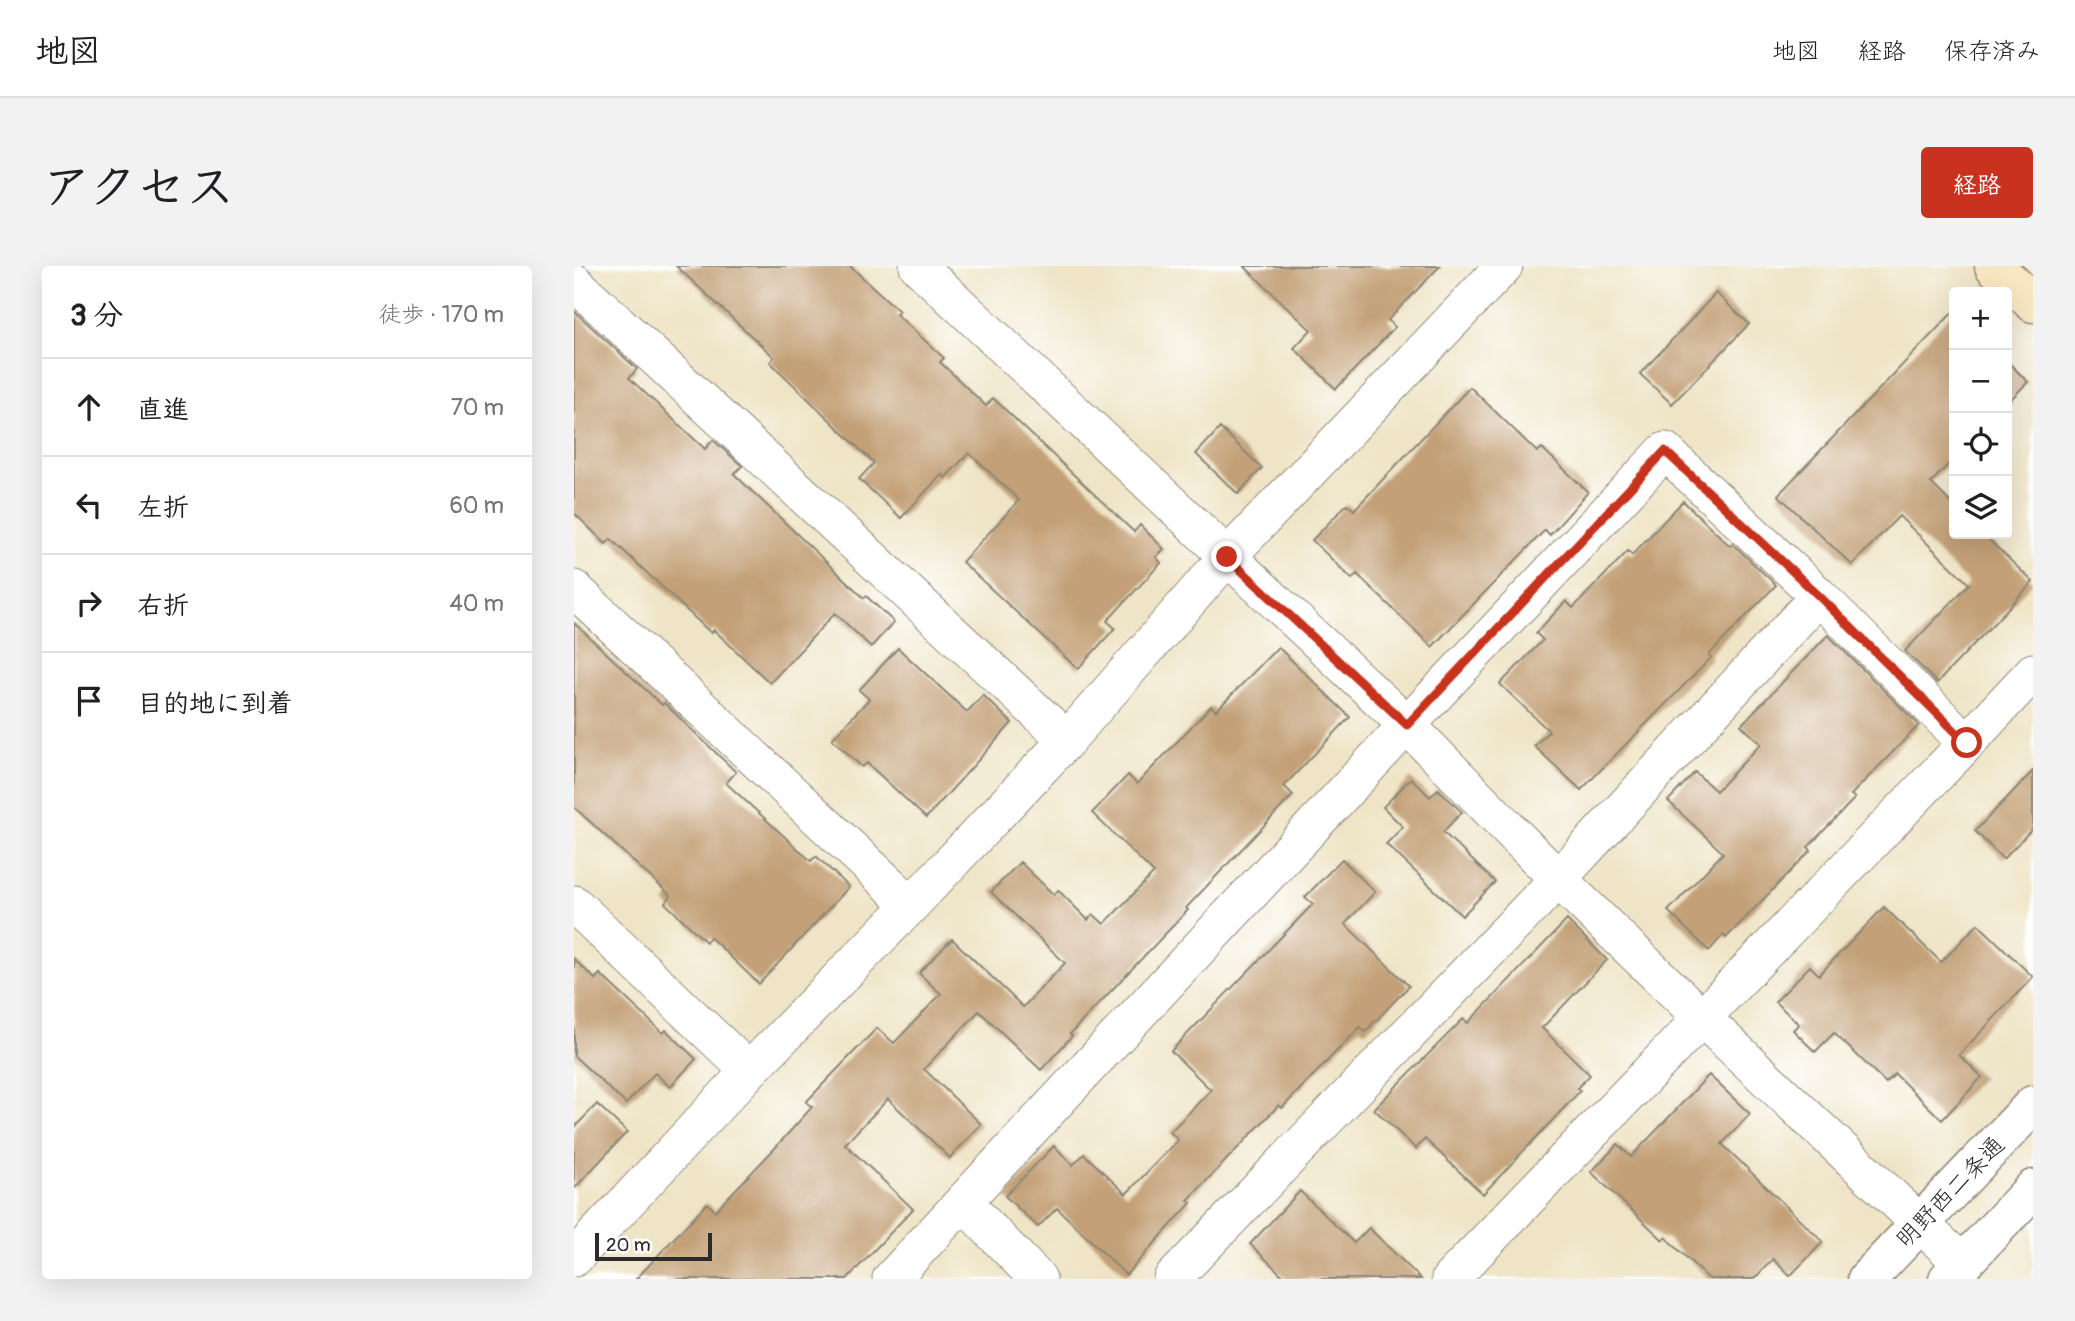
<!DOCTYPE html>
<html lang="ja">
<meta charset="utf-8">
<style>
body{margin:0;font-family:Pangolin,"Klee One",sans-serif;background:#f2f2f2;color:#202124}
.controls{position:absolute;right:21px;top:21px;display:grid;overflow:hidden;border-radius:7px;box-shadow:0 7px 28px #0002}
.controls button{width:63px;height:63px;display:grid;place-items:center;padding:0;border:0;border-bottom:2px solid #e0e0e0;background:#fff;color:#202124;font:35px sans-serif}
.scale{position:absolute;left:21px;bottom:18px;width:117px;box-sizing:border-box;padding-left:7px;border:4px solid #2b2b2b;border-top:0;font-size:19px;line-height:24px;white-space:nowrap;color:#2b2b2b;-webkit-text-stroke:5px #fff;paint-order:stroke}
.stop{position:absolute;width:21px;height:21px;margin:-16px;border:5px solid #c8321e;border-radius:50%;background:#fff}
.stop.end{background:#c8321e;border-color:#fff;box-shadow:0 2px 7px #0008}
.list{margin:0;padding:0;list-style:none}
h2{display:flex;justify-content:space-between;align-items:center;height:91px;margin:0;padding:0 28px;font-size:30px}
h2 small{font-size:23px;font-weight:400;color:#757577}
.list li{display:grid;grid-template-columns:46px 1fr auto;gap:21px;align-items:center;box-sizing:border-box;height:98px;padding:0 28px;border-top:2px solid #e0e0e0}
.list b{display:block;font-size:26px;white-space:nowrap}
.list em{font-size:23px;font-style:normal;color:#757577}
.icon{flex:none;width:38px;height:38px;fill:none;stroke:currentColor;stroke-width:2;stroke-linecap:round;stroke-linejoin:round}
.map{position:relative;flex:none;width:1459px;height:1013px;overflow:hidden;border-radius:7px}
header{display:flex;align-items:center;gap:42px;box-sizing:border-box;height:98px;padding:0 35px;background:#fff;border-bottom:2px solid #e0e0e0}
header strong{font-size:33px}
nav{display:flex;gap:38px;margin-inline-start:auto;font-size:24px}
.intro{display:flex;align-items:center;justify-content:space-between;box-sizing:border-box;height:168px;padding:0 42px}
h1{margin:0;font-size:49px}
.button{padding:18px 32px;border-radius:7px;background:#c8321e;color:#fff;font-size:24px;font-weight:700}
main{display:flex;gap:42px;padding:0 42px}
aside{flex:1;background:#fff;border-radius:7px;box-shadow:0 7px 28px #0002}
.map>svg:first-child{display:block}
.building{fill:#c3a077}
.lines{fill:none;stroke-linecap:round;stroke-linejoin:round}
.minor-casing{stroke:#8d8878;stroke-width:39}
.tertiary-casing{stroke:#8d8878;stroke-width:41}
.secondary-casing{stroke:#8d8878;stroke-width:41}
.minor{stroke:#fff;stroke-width:37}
.tertiary{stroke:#fff;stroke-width:38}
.secondary{stroke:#f9e7c3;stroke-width:38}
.route{stroke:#c8321e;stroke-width:9}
.labels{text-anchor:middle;stroke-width:5;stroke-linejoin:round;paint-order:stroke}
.street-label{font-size:24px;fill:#2b2b2b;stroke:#fff}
</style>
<header>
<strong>地図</strong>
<nav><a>地図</a><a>経路</a><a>保存済み</a></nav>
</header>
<div class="intro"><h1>アクセス</h1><a class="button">経路</a></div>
<main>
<aside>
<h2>3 分<small>徒歩 · 170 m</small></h2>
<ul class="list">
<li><svg class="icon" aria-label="ahead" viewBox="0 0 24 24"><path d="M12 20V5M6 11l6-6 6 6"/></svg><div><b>直進</b></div><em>70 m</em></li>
<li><svg class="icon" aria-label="left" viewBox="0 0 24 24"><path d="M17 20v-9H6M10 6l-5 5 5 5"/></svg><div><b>左折</b></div><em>60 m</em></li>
<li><svg class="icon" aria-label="right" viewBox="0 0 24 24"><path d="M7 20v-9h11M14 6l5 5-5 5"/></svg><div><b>右折</b></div><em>40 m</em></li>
<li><svg class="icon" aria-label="arrive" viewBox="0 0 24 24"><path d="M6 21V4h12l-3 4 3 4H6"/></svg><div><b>目的地に到着</b></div></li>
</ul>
</aside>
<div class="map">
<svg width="1459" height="1013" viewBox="0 0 1459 1013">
<rect width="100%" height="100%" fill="#fff"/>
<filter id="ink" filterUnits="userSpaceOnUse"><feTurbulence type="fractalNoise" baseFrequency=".0143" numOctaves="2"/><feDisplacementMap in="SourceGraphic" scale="14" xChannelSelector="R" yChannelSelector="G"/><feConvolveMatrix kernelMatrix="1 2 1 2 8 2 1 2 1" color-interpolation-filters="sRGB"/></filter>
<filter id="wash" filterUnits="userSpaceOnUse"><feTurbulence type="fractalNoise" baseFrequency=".00686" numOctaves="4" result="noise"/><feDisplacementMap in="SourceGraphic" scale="28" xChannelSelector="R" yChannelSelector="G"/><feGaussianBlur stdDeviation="1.57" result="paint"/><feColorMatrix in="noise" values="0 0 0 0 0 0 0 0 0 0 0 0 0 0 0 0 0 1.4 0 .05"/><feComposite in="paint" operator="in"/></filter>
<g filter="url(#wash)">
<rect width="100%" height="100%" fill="#efe4c6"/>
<g id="blocks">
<path class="building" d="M102,0H276L325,45L322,48L370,92L366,96L412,140L419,132L560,266L566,259L590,283L582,291L587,297L533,355L541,362L504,403L388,296L445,234L395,187L371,212L368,208L327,252L285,213L300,197L196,96L200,91Z
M670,0H866L814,54L821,61L762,123L720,82L737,64Z
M1142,27L1175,58L1098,138L1066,108Z
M0,45L63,103L55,112L131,183L139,174L168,200L160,208L290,332L292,330L320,356L297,381L261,347L196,417L140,364L137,367L37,273L32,278L0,247Z
M1380,45V192L1357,217L1380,240V268H1409L1459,316L1363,417L1331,385L1395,318L1325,250L1278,299L1204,229Z
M1433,95L1454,116L1433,137Z
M896,121L963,186L968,182L1014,226L976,269L971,264L858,381L783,308L778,313L738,274L773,238L780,244Z
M646,162L688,202L664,228L622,188Z
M1109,235L1156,280L1159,278L1202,319L1135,389L1137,392L1007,524L960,480L975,465L926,418L969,374L962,367L992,335L999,342L1054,285L1058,289Z
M0,357L88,439L90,437L162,506L152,517L237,595L242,590L275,621L185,718L136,671L132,676L91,637L97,630L0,541Z
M1254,369L1345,459L1277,529L1281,532L1234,581L1237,584L1152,672L1149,669L1135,685L1094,645L1149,587L1094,535L1121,506L1142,525L1187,478L1167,459Z
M704,381L776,451L710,520L719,529L612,642L614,644L496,768L498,770L467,804L405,745L350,803L407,858L376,892L314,833L271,878L339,943L273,1013H62L133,937L141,945L202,881L238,841L232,836L303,762L320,777L367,728L345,707L378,673L449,741L491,697L417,626L446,596L480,629L484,624L514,654L519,648L530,658L580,607L518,547L554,509L563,518L637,440L642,445Z
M324,382L393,446L409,429L438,457L352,552L293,497L288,501L258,473L295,433L285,424Z
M1459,505V562L1429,593L1401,565Z
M837,512L856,531L864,523L888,546L869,566L921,616L888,650L812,578L829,561L809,541Z
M768,593L801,626L771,658L835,720L791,766L786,761L708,842L705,839L614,934L617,937L552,1009L483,942L464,961L431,930L480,880L499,899L510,888L552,928L604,874L596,866L637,824L597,785L739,638L731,631Z
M1310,641L1367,696L1404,658L1459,711L1385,789L1408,811L1368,854L1321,808L1312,817L1260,767L1241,786L1219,764L1225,758L1201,736L1236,700L1245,709Z
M993,654L1033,694L968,762L1016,809L1003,822L1006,825L909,928L851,873L842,883L800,843L889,753L894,757Z
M0,693L21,713L26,708L89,767L92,764L122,793L96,821L81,807L52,838L0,790Z
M1135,809L1176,848L1148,878L1249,976L1216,1010L1199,993L1180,1013H1135L1091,971L1089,974L1017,906L1044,878L1057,891Z
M23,838L53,866L0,923V862Z
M726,925L780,977L795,962L847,1013H712L676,978Z"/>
</g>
</g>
<g filter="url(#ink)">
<use href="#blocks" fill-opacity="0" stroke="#8d8878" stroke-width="2"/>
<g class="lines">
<defs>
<path id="minor" d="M344,0L833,459L984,613L1128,752L1389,998
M0,16L493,474
M0,323L337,639
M0,638L175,805
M389,936L464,1013
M0,992L175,805L337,639L493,474L653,291L930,0
M317,1013L833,459L1091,185L1245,330L1393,477
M598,1013L984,613L1245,330
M876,1013L1393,477L1459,406"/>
<path id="tertiary" d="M1293,1013L1459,839
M1374,1013L1459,923"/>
<path id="secondary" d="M1420,0L1459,37"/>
</defs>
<use href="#minor" class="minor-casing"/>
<use href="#tertiary" class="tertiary-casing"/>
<use href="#secondary" class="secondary-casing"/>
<use href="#minor" class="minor"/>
<use href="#tertiary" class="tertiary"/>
<use href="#secondary" class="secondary"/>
</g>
</g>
<g class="lines" filter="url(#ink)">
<path class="route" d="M653,291L833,459L1091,185L1245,330L1393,477"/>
</g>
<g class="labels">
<g class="street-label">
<text transform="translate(1376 926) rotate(-46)" y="8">明野西二条通</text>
</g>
</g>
</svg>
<div class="controls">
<button>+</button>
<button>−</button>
<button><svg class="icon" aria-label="locate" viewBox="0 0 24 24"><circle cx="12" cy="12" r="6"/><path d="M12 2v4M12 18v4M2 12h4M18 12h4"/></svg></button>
<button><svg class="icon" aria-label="layers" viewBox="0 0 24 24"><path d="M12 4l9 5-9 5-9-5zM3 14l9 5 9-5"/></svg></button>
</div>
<div class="scale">20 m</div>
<div class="stop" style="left:1393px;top:477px"></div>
<div class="stop end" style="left:653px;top:291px"></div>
</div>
</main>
